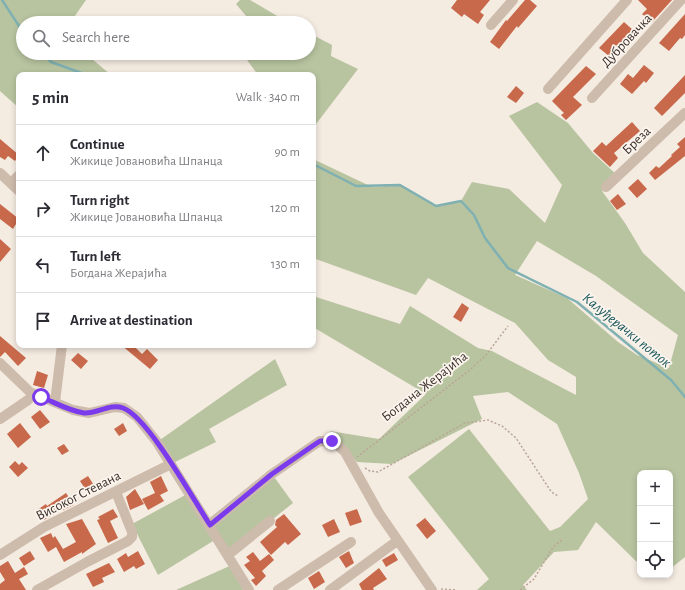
<!DOCTYPE html>
<meta charset="utf-8">
<style>
body{margin:0;font-family:"Alegreya Sans",sans-serif;background:#f2f2f3;color:#2b2b33}
.controls{position:absolute;right:12px;bottom:12px;display:grid;overflow:hidden;border-radius:8px;box-shadow:0 2px 6px #0003}
.controls button{width:36px;height:36px;display:grid;place-items:center;padding:0;border:0;border-bottom:1px solid #e1e1e2;background:#fff;color:#2b2b33;font:20px sans-serif}
.stop{position:absolute;width:12px;height:12px;margin:-9px;border:3px solid #7c3aed;border-radius:50%;background:#fff}
.stop.end{background:#7c3aed;border-color:#fff;box-shadow:0 1px 4px #0008}
.list{margin:0;padding:0;list-style:none}
h2{display:flex;justify-content:space-between;align-items:center;height:52px;margin:0;padding:0 16px;font-size:17px}
h2 small{font-size:13px;font-weight:400;color:#7c7c81}
.list li{display:grid;grid-template-columns:26px 1fr auto;gap:12px;align-items:center;box-sizing:border-box;height:56px;padding:0 16px;border-top:1px solid #e1e1e2}
.list b{display:block;font-size:15px;white-space:nowrap}
.list p{margin:0;font-size:13px;white-space:nowrap;color:#7c7c81}
.list em{font-size:13px;font-style:normal;color:#7c7c81}
.icon{flex:none;width:22px;height:22px;fill:none;stroke:currentColor;stroke-width:2;stroke-linecap:round;stroke-linejoin:round}
.map{position:relative;flex:none;width:685px;height:590px;overflow:hidden}
.search{position:absolute;background:#fff;box-shadow:0 2px 6px #0003;left:16px;top:16px;width:300px;height:44px;display:flex;align-items:center;gap:10px;box-sizing:border-box;padding:0 14px;border-radius:22px;color:#7c7c81;font-size:15px}
.panel{position:absolute;background:#fff;box-shadow:0 2px 6px #0003;left:16px;top:72px;width:300px;height:276px;border-radius:8px}
.map>svg:first-child{display:block}
.green{fill:#b8c4a0;fill-rule:evenodd}
.lines{fill:none;stroke-linecap:round;stroke-linejoin:round}
.stream{stroke:#7fb0b2;stroke-width:2.5}
.building{fill:#c8694b}
.path{stroke:#b9a596;stroke-width:1.5;stroke-dasharray:2 2;stroke-linecap:butt}
.minor{stroke:#cdbbac;stroke-width:10}
.route{stroke:#7c3aed;stroke-width:5}
.labels{text-anchor:middle;stroke-width:3.5;stroke-linejoin:round;paint-order:stroke}
.street-label{font-size:14px;fill:#3b302b;stroke:#fbf5ee}
.water-label{font-size:15px;font-style:italic;fill:#1f5a5e;stroke:#fbf5ee}
</style>
<div class="map">
<svg width="685" height="590" viewBox="0 0 685 590">
<rect width="100%" height="100%" fill="#f4ebe1"/>
<path class="green" d="M0,0H86L70,23H23V53H85L111,75H19V108L0,91Z
M240,0H250L289,23H252L236,4Z
M309,33L332,45L331,56L358,69L313,128V75H258L242,53H309Z
M537,102L568,123L593,153L618,176L602,191L625,223L643,253L685,292V557L670,569V473H640V565L596,522L578,550L554,552L523,585L527,590H477L489,579L408,477L469,429L550,531L560,527L588,499L579,473L557,424L508,392L473,396L482,419L392,464L357,462L330,431L379,439L426,394L313,327V296L400,324L410,306L478,348L492,351L576,395V377L548,360L515,323L428,278L416,295L313,258V159L372,187L400,185L436,206L461,201L472,182L509,189L545,223L562,185L509,116ZM537,241L596,276L678,335L669,368L637,355L618,342L567,298L515,275Z
M275,359L287,385L209,429L216,442L171,464L157,442Z
M272,474L293,503L229,554L218,538L158,575L132,524L189,493L209,524Z
M234,564L248,587L242,590H176Z"/>
<g class="lines">
<path class="stream" d="M2,0L23,32
M42,53L51,62L87,75
M313,164L356,186L400,185L436,206L461,201L474,215L485,238L508,268L577,302L671,380L685,397"/>
</g>
<path class="building" d="M457,0H490L480,12L484,15L478,24L464,14L462,17L451,8Z
M525,0H530L537,6L518,28L517,26L499,49L490,42L506,20L507,21Z
M638,0H672L652,22L642,14L647,9Z
M685,14V35L682,39L680,38L669,51L659,43Z
M624,22L633,30L609,56L599,48Z
M644,65L654,73L646,83L644,81L632,94L620,84L628,74L633,78Z
M586,66L596,74L573,97L582,105L566,120L561,115L564,113L552,101Z
M685,75V93L662,116L654,108Z
M516,86L524,93L516,103L507,97Z
M632,122L640,131L614,153L618,158L610,167L593,151L602,142L606,146Z
M685,137V156L655,180L649,173L656,166L659,168L672,156L671,155L680,147L677,144Z
M0,139L19,155L15,161L8,156L5,160L0,157Z
M638,179L647,189L637,198L628,188Z
M618,194L626,204L617,210L610,201Z
M0,204L19,219L13,229L0,219Z
M0,239L11,249L0,262Z
M462,303L469,308L461,322L453,317Z
M0,336L26,358L18,366L5,352L0,357Z
M121,345H133L142,354L147,349L158,360L150,369Z
M78,353L88,361L81,369L71,360Z
M37,371L48,375L44,388L33,385Z
M40,410L50,422L40,429L31,417Z
M20,423L31,437L18,448L7,434Z
M123,423L127,431L119,436L114,429Z
M64,444L69,451L62,455L57,448Z
M15,461L19,465L22,462L28,468L18,477L9,467Z
M88,476L97,490L89,495L80,481Z
M161,476L168,491L160,495L164,501L148,510L142,499L155,493L150,482Z
M135,489L144,504L130,510L126,497Z
M66,493L74,505L63,510L62,509L44,520L37,510L46,504L47,506Z
M113,509L118,517L110,521L118,538L108,543L97,520L100,519L98,517Z
M357,509L362,522L350,526L345,513Z
M284,514L301,534L288,545L285,542L271,555L260,542L277,527L275,525L276,520Z
M425,518L436,531L427,539L416,525Z
M82,519L96,544L82,554V552L64,562L56,547L48,552L40,538L51,533L53,538L55,536L63,549L76,542L66,524Z
M334,519L340,532L328,537L322,525Z
M30,551L35,559L24,566L19,558Z
M138,551L145,564L136,569L134,566L124,572L117,559L126,553L128,557Z
M349,551L354,563L346,568L339,557Z
M253,552L260,561L269,554L274,560L262,571L266,576L256,586L251,580L255,578L244,565L250,561L246,557Z
M394,553L398,560L386,567L382,560Z
M8,561L15,573L24,567L28,574L19,579L26,590H0V584L5,580L0,572V566Z
M109,563L115,572L102,578L104,582L93,587L86,574Z
M379,568L387,579L373,588L374,590H362L359,584Z
M319,571L325,582L314,589L308,578Z"/>
<g class="lines">
<path class="path" d="M357,457L471,369L486,355L508,326
M365,468L370,471L378,472L465,423L488,420L502,426L516,438L550,490L554,494L559,496
M441,589L457,590
M520,590L534,579L553,547L563,539"/>
<path class="minor" d="M491,25L513,0
M548,89L627,0
M592,98L681,0
M0,173L19,191
M11,183L19,175
M606,187L685,113
M0,363L30,392L73,410L89,413L115,407L124,408L137,417L157,442L249,590
M55,402L62,345
M0,419L28,400L34,394
M209,525L272,474L311,447L320,441L334,442L345,452L379,513L432,590
M229,554L270,521
M0,555L44,527L171,464
M37,590L87,562L128,541L132,537V532L116,492
M278,590L351,542
M330,590L397,541"/>
</g>
<g class="lines">
<path class="route" d="M41,397C54,402 69,411 84,413C97,414 110,403 123,408C148,417 193,499 210,525L272,474L311,447L320,441H332"/>
</g>
<g class="labels">
<g class="street-label">
<text transform="translate(626 40) rotate(-47)" y="5">Дубровачка</text>
<text transform="translate(636 140) rotate(-44)" y="5">Бреза</text>
<text transform="translate(424 386) rotate(-38)" y="5">Богдана Жерајића</text>
<text transform="translate(78 495) rotate(-27)" y="5">Високог Стевана</text>
</g>
<g class="water-label">
<text transform="translate(627 330) rotate(39)" y="5">Калуђерачки поток</text>
</g>
</g>
</svg>
<div class="controls">
<button>+</button>
<button>−</button>
<button><svg class="icon" aria-label="locate" viewBox="0 0 24 24"><circle cx="12" cy="12" r="6"/><path d="M12 2v4M12 18v4M2 12h4M18 12h4"/></svg></button>
</div>
<div class="stop" style="left:41px;top:397px"></div>
<div class="stop end" style="left:332px;top:441px"></div>
<div class="search"><svg class="icon" aria-label="search" viewBox="0 0 24 24"><circle cx="10" cy="10" r="6"/><path d="M15 15l6 6"/></svg>Search here</div>
<section class="panel">
<h2>5 min<small>Walk · 340 m</small></h2>
<ul class="list">
<li><svg class="icon" aria-label="ahead" viewBox="0 0 24 24"><path d="M12 20V5M6 11l6-6 6 6"/></svg><div><b>Continue</b><p>Жикице Јовановића Шпанца</p></div><em>90 m</em></li>
<li><svg class="icon" aria-label="right" viewBox="0 0 24 24"><path d="M7 20v-9h11M14 6l5 5-5 5"/></svg><div><b>Turn right</b><p>Жикице Јовановића Шпанца</p></div><em>120 m</em></li>
<li><svg class="icon" aria-label="left" viewBox="0 0 24 24"><path d="M17 20v-9H6M10 6l-5 5 5 5"/></svg><div><b>Turn left</b><p>Богдана Жерајића</p></div><em>130 m</em></li>
<li><svg class="icon" aria-label="arrive" viewBox="0 0 24 24"><path d="M6 21V4h12l-3 4 3 4H6"/></svg><div><b>Arrive at destination</b></div></li>
</ul>
</section>
</div>
